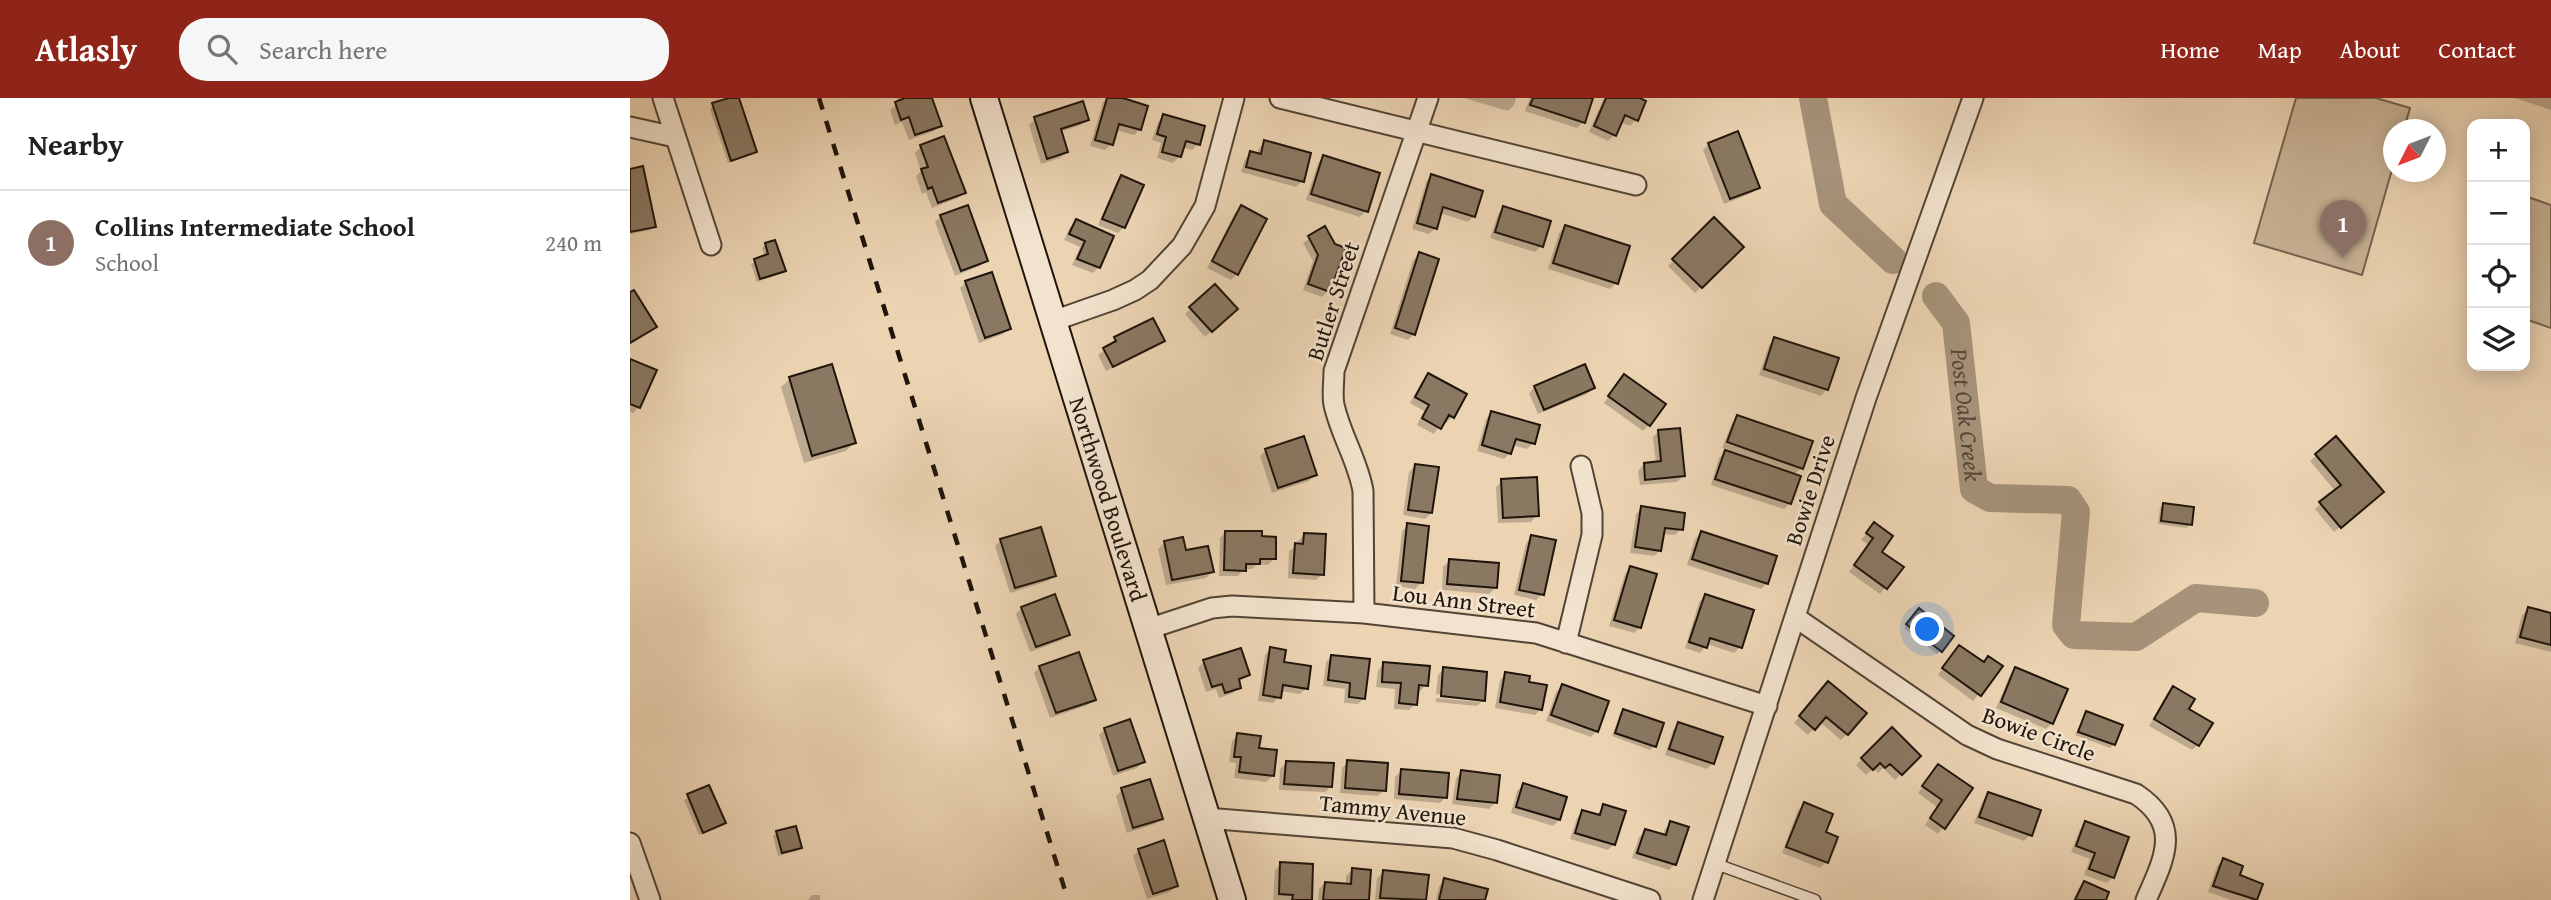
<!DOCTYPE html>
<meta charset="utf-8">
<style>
body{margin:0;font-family:"Gentium Book Plus",serif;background:#f6f6f6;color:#202124}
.controls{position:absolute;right:21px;top:21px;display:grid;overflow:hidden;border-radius:14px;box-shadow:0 4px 18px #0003}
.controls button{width:63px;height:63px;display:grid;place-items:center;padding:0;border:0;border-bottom:2px solid #e0e0e0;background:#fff;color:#202124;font:35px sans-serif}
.compass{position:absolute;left:1753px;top:21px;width:63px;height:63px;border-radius:50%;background:#fff;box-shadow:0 4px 18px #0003;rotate:228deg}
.you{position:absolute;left:1298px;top:532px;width:24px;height:24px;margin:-18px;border:5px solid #fff;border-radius:50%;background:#1a73e8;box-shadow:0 0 0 10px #1a73e833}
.badge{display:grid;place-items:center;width:46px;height:46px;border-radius:50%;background:#8f2418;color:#fff;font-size:23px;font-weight:700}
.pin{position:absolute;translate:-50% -58px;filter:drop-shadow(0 2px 4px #0008)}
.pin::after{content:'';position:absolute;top:37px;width:24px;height:21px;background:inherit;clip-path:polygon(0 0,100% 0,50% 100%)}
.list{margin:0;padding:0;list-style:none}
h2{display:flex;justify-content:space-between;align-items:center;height:91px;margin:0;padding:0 28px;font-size:30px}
h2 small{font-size:23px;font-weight:400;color:#757577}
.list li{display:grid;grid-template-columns:46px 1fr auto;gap:21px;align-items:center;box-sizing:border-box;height:105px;padding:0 28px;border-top:2px solid #e0e0e0}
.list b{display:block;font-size:26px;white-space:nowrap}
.list p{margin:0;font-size:23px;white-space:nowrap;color:#757577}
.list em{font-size:23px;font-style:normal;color:#757577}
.icon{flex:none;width:38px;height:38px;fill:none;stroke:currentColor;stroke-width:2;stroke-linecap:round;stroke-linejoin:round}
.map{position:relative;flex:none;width:1921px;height:802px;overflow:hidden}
header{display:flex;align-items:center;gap:42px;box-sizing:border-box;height:98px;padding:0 35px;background:#8f2418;color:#fff}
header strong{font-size:33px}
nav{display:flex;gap:38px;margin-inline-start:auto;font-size:24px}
.search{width:490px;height:63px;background:#f6f6f6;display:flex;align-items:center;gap:18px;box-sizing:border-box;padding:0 24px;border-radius:28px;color:#757577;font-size:26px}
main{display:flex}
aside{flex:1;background:#fff}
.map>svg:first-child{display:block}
.green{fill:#c9b396;stroke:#746450;stroke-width:2}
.shadow{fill:#0003}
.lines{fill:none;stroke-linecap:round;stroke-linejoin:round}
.river{stroke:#a6937a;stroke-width:28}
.building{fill:#8a7862;stroke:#1f140b;stroke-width:2}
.lane-casing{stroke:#524435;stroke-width:13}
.street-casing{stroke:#524435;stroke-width:23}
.secondary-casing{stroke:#1f140b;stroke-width:30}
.lane{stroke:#f3e3ce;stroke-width:10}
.street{stroke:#f3e3ce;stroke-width:19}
.secondary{stroke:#f3e3ce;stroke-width:26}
.rail{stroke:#1f140b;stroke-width:4.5;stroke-dasharray:12 12;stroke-linecap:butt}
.labels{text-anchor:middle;stroke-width:5;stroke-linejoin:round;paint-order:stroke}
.street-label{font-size:23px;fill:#1f140b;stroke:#f3e3ce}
.water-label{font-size:24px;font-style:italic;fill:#554737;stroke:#f3e3ce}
</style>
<header>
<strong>Atlasly</strong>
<div class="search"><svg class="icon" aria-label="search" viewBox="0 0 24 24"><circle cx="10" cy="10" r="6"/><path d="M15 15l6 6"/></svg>Search here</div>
<nav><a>Home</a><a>Map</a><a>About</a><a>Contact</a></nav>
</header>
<main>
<aside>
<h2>Nearby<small></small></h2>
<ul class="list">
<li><span class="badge" style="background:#8d6e63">1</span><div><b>Collins Intermediate School</b><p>School</p></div><em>240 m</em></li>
</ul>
</aside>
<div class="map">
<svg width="1921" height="802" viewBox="0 0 1921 802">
<rect width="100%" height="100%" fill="#ecd4b3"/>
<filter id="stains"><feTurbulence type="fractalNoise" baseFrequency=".00286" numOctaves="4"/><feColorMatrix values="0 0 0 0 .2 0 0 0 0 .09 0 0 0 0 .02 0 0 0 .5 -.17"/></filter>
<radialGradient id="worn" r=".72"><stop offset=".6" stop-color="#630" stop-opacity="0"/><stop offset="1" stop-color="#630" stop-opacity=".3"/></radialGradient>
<path class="green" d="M1666,0H1746L1780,10L1774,31L1764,32L1763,68L1732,177L1624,145Z
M1895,98L1921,107V230L1895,221Z"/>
<path class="shadow" d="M107,0L125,54L121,57L98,65L80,11L83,7Z
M267,0H300L310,27L304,33L279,42L272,24L265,27L260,12L269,5Z
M477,0H486L510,31L504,37L485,32L481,46L475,52L460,48L473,4Z
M834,0H886L884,7L878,13Z
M900,0H961L953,24L947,30L895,13Z
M974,0H1005L1006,22L1000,28L990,24L984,37L978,43L959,34Z
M1885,0H1921V12Z
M534,18L568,46L562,52L552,49L549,59L543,65L527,60L531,45L522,42L528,24Z
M405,21H457L451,27L430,34L436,54L430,60L411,66L399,27Z
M313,40L334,94L328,100L302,110L296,94L292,96L286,78L291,73L285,55L291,49Z
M635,44L672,83L666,89L611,74L615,61L621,55L627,57L629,50Z
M1079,46L1128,89L1122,95L1094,106L1073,52Z
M694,59L748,76L736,113L730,119L676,102L688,65Z
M0,72L24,128L20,132L0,136Z
M802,78L844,118L838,124L810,115L805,130L799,136L782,131L796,84Z
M492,79L494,129L488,135L468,127L486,85Z
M611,109L607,176L601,182L577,170L605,115Z
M874,110L911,148L905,154L860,140L868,116Z
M311,118L356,162L350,168L325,178L305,124Z
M1084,121L1111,149L1065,195L1038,168Z
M446,123L469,169L463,175L442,167L450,149L434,142L440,129Z
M935,129L986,185L980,191L918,171L929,135Z
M694,130L698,193L692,199L673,192L683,163L673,145Z
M136,146L154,173L150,176L127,184L121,166L135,159L132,150Z
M789,156L784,236L778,242L760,236L783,162Z
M336,184L379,230L373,236L349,245L330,190Z
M585,188L606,211L575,239L555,216Z
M485,241L533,242L527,248L476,273L468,257L480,248Z
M1145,241L1197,291L1191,298L1129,277L1139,247Z
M0,263L9,309L3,315L0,314Z
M798,277L835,297L822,319L816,325L813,323L804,336L787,327L794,313L780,305L792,283Z
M160,281L224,345L216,353L174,365L151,289Z
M989,284L1019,327L1013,333L974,305Z
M905,289L963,290L957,296L908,316L899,295Z
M862,315L903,345L897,351L882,347L880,355L874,361L847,353L856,321Z
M1108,319L1171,370L1164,377L1160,405L1154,411L1081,387L1089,360L1098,352L1092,350L1102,325Z
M1029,333L1053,378L1047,384L1010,387L1008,373L1014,366L1026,365L1023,339Z
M1706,340L1745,400L1704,434L1685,411L1705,393L1680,363Z
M636,352L685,377L679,383L642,395L630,358Z
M785,368L801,415L795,421L773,417L779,374Z
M872,383L907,417L901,424L868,425L866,389Z
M1534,406L1560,426L1557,430L1528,426L1530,410Z
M1012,410L1051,431L1045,437L1032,436L1030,452L1024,458L1000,455L1006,416Z
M778,427L791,485L785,491L766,488L772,433Z
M1244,427L1250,454L1271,469L1250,496L1219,474L1239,447L1231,442Z
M596,434L644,461L638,467L627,466L622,471H614L608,478H589L590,440Z
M1071,435L1137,485L1131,491L1057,467L1065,441Z
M674,437L692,476L686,482L658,480L659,453L668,447V443Z
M902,439L912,496L906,502L884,497L896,445Z
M371,442L424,477L418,483L380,495L365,448Z
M534,445L555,454L582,474L576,480L536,487L528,451Z
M819,463L865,490L859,496L812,492L813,469Z
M1001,470L1010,529L1004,535L979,528L995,476Z
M1075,498L1110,549L1104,555L1077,546L1070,555L1055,550L1069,504Z
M392,510L438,536L432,542L400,554L386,516Z
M1898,511L1921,517V554L1885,545L1892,517Z
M1285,516L1322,538L1307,556L1274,530Z
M641,551L676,590L670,596L650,593L649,599L643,605L628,603L635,557Z
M1324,555L1353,566L1370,569L1343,603L1308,577Z
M702,558L734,600L728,606L714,605L715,591L693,588L696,564Z
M574,564L618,577L608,584L609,589L603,595L589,600L586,591L576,594L568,570Z
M754,566L796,587L790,593H786L785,606L779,612L764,611L765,591L746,589L748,572Z
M410,569L464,601L458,607L420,620L404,575Z
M814,571L853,602L847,608L806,604V600L850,604V601L806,596L808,577Z
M1386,571L1422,625L1416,631L1366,610L1380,577Z
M876,576L897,585L911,611L905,617L865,610L870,582Z
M932,588L967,633L961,639L916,623L926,594Z
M1543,590L1557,611L1568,647L1562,652L1519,628L1537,596Z
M1193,591L1217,636L1211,642L1190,624L1178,637L1164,625Z
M993,613L1024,648L1020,652L982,638L990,616Z
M1456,615L1484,646L1480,650L1445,637Z
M1049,626L1083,665L1077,671L1035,657L1043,632Z
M475,631L513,664L507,670L483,678L469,637Z
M1262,631L1289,658L1265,682L1253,670L1248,675L1243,670L1236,677L1226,667Z
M608,637L627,652L643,678L636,684L604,680L606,665L599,664L602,643Z
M718,664L754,692L748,698L710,695L712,670Z
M656,665L701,688L695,694L649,692L650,671Z
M1308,668L1340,691L1308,736L1295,727L1307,709L1288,695Z
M771,673L816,699L810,705L764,701L765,679Z
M832,674L865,705L859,711L822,706L826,680Z
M519,683L531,720L525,726L497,735L486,698L492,692Z
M893,687L929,722L923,728L881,715L887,693Z
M78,689L94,725L69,737L54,702Z
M1359,696L1400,737L1394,743L1344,725L1353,702Z
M1174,706L1194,735L1196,764L1190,770L1152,755L1168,712Z
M974,708L984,746L978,752L940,741L947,720L953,714L966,718Z
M1041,725L1045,766L1039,772L1002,760L1009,739L1015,733L1032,738L1035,731Z
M1456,725L1483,779L1477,785L1454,777L1460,761L1441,754L1450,731Z
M147,735L170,749L166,753L148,758L143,738Z
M509,752L546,788L540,794L517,801L503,758Z
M1593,762L1608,778L1631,787L1626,802H1601L1578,794L1587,768Z
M651,766L682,768L680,802H643L645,772Z
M722,772L740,774L737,802H688L689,791L695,785L716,787V778Z
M754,774L797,779L794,802H745L747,780Z
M815,782L856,792L853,802H806L809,788Z
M1454,785L1477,795L1474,802H1443L1448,791Z
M182,797H190V802H178Z"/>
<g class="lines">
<g class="river">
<path d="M1183,0L1203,106L1263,162"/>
<path id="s1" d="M1306,198L1326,225L1344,391L1360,400L1438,402L1446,414L1436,527L1444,537L1506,539L1566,500L1625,505"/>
</g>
</g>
<path class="building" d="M99,0H109L127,54L101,63L82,5Z
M302,0L312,28L285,37L279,19L271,22L265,4L275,0Z
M477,0H493L518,8L511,32L489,26L483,47L465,42Z
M903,0H963L955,25L900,7Z
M976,0H1010L1016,3L1008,23L995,17L986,38L964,28Z
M453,3L459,22L431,31L438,54L417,61L404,19Z
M533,16L575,28L570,47L556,43L551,59L532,54L536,39L527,36Z
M1108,33L1130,90L1100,101L1078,45Z
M314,38L336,95L308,105L302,89L298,91L291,71L298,69L290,47Z
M634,42L681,55L674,84L616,69L620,53L631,56Z
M693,57L750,75L738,114L681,96Z
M13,68L26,129L0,134V71Z
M801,76L853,93L845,119L813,109L807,131L787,125Z
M491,77L514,87L495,130L472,121Z
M338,107L358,163L331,173L310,117Z
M611,107L637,121L608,177L582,163Z
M873,108L921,123L913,149L865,134Z
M1084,119L1114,149L1072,190L1042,161Z
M446,121L484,138L470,170L447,161L455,143L439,136Z
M935,127L1000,148L988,186L923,165Z
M695,128L705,146L716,150L700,194L678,186L688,157L678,138Z
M145,142L156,173L130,181L124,161L138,156L135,145Z
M789,154L809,161L785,237L765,230Z
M362,174L381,231L355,240L335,183Z
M585,186L608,211L582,234L559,209Z
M4,192L27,229L0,245V194Z
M523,220L535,243L483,269L473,250L486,243L484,239Z
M1144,239L1209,260L1198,292L1134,271Z
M0,261L27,272L10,310L0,306Z
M202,266L226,345L182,358L159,279Z
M955,266L965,290L914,312L904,288Z
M798,275L837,296L824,320L819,317L811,331L792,320L799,307L785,299Z
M994,276L1036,306L1020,328L978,298Z
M861,313L910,327L905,346L886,341L881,356L852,347Z
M1107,317L1183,343L1173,371L1097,344Z
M1050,330L1055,378L1015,382L1014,365L1031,363L1028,332Z
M674,338L687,377L648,390L635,351Z
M1706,338L1754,394L1711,430L1689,404L1711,387L1685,356Z
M1095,352L1171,378L1161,406L1085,381Z
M785,366L809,369L802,415L778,412Z
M907,379L909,418L873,420L871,381Z
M1533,405L1564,409L1562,427L1531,423Z
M1011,408L1055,415L1053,432L1035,430L1031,453L1005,449Z
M1244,424L1263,438L1252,454L1274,469L1257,491L1224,467L1243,440L1236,435Z
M777,425L799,428L793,485L771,483Z
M411,429L426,478L385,490L370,441Z
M595,433H632V438L646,439V461H630V466H616V473L594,472Z
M1071,433L1147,458L1138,486L1062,461Z
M674,435L696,436L694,477L663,475L665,445L673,446Z
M901,437L926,442L914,497L889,492Z
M553,439L556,452L578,448L584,474L542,482L534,443Z
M819,461L869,465L867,490L817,486Z
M1000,468L1027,476L1011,530L984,522Z
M425,496L440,537L406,549L391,509Z
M1075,496L1124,512L1112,550L1080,540L1077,550L1059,544Z
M1898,509L1921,515V547L1890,539Z
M1289,510L1324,538L1312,554L1276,526Z
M1329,547L1354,564L1358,558L1373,568L1351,598L1312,570Z
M640,549L656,552L654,564L681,568L678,591L653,587L651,600L633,597Z
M611,550L620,577L609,581L611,590L595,595L592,586L582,589L573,562Z
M449,554L466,602L426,615L409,568Z
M701,557L740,561L735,601L719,599L720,585L698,582Z
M753,564L800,568L798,588L789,587L787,607L769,605L771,585L752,584Z
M813,569L857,574L855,603L811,598Z
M1385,569L1438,591L1423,626L1371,604Z
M875,574L900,578L899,584L917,587L912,612L870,604Z
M1198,583L1237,615L1218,637L1196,619L1185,632L1169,618Z
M932,586L979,603L968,634L921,617Z
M1543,588L1565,601L1559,611L1583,625L1569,648L1524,621Z
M993,611L1034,625L1026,649L985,635Z
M1456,613L1493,627L1485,647L1448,634Z
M500,621L515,664L488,673L474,630Z
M1048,624L1093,639L1084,666L1039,651Z
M1262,629L1291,658L1272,677L1260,666L1255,670L1250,665L1243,672L1231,660Z
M607,635L631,638L629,650L647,652L644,678L609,674L611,659H604Z
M717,662L758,665L756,693L715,690Z
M656,663L704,665L702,689L654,686Z
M1308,666L1343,690L1315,731L1300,720L1312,702L1292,688Z
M771,671L819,675L817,700L769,696Z
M831,672L870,677L867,705L827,701Z
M520,681L533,721L503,730L491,690Z
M893,685L937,699L930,722L886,709Z
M79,687L96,725L73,735L57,696Z
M1358,694L1411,712L1402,738L1349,719Z
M1174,704L1203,716L1196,734L1208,739L1198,765L1156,749Z
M973,706L996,713L985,747L945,735L952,712L970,717Z
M1040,723L1059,729L1046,767L1007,755L1015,731L1036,737Z
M1455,723L1499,739L1484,780L1459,771L1465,755L1446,748Z
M166,728L172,750L152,755L146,733Z
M534,742L548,788L523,796L508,751Z
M1593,760L1613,768L1610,777L1633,786L1627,802L1583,788Z
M650,764L683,766L682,802H662L663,797L649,796Z
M722,770L741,772L739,802H693L695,784L721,786Z
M753,772L799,777L796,802L750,800Z
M814,780L858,791L855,802H809Z
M1454,783L1479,794L1476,802H1445Z"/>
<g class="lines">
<defs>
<path id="lane" d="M1086,766L1185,802"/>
<path id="street" d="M33,0L81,147
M650,0L1006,87
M0,29L45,39
M423,223L483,202L505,192L520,182L552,148L575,108L604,0
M734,515L733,393C728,363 711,338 704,307C702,297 704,284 704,273L798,0
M1165,519L1337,637L1367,651L1506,696C1553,727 1534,761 1516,802
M518,531L582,510L602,508L734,515L906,535L1137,608
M936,545L962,437V415L951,368
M576,720L823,740L867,752L1020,802
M0,745L20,802
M1073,802L1236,300L1343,0"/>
<g id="secondary">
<path id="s2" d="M354,0L602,802"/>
</g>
</defs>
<use href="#lane" class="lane-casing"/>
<use href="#street" class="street-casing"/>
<use href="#secondary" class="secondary-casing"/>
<use href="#lane" class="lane"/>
<use href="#street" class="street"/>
<use href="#secondary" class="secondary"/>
<path class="rail" d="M189,0L438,802"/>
</g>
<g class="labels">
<g class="street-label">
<text transform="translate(703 203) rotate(-72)" y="8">Butler Street</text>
<text transform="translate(1180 392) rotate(-72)" y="8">Bowie Drive</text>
<text dy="8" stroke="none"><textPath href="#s2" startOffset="420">Northwood Boulevard</textPath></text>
<text transform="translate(834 503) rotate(7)" y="8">Lou Ann Street</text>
<text transform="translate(1409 636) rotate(20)" y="8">Bowie Circle</text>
<text transform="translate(763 712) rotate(6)" y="8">Tammy Avenue</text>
</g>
<g class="water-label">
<text dy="8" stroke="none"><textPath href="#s1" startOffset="126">Post Oak Creek</textPath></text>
</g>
</g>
<rect width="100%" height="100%" filter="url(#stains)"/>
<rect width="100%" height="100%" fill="url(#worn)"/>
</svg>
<div class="controls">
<button>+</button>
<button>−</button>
<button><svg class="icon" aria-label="locate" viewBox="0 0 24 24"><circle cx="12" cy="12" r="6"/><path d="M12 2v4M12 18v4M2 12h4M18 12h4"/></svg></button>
<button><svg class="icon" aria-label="layers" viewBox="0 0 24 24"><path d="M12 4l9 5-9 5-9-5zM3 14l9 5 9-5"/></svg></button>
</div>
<svg class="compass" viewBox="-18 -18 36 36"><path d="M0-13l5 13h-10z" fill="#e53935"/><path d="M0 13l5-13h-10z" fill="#757577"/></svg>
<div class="you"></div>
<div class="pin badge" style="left:1713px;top:160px;background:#8d6e63">1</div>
</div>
</main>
